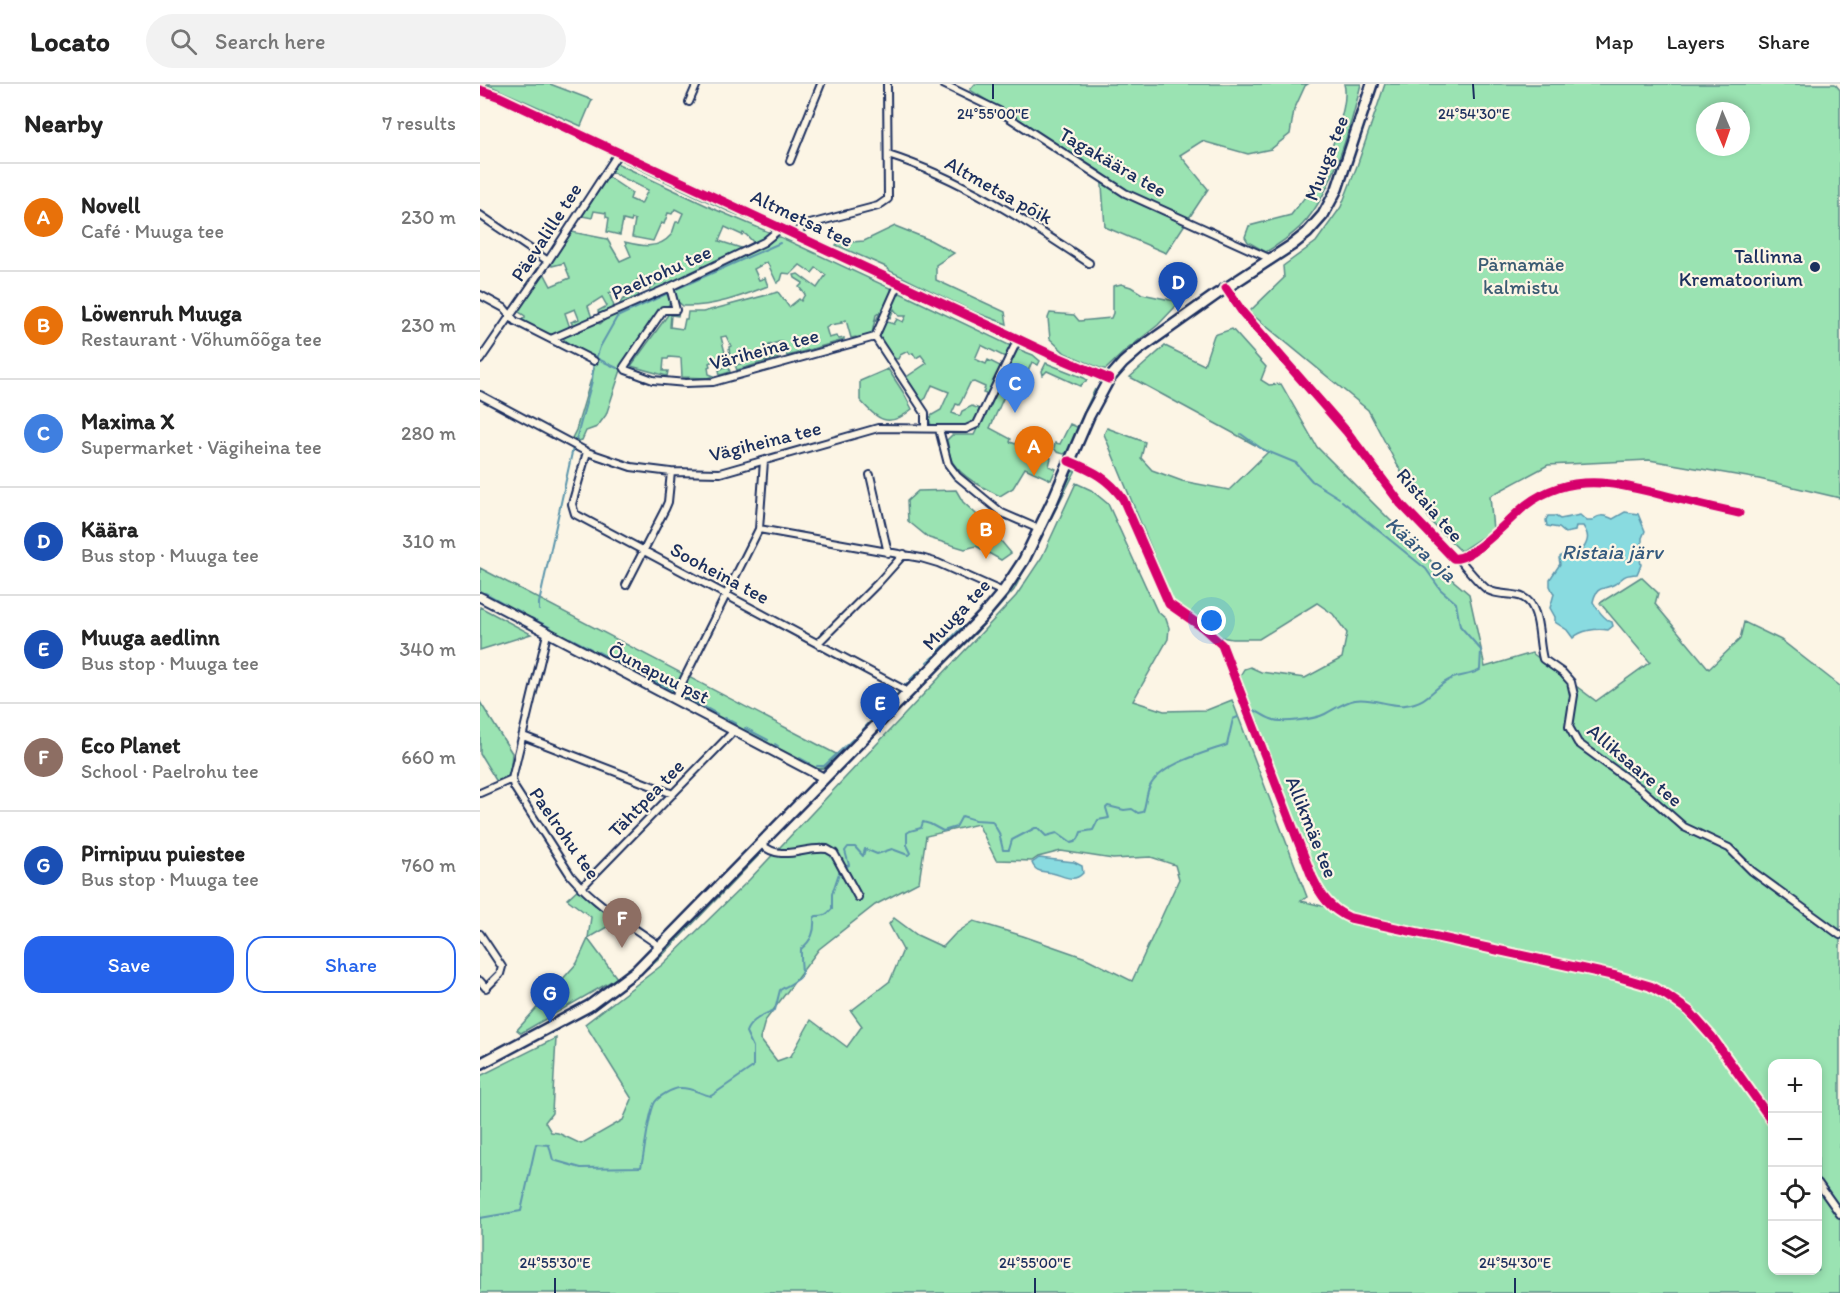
<!DOCTYPE html>
<meta charset="utf-8">
<style>
body{margin:0;font-family:Itim,sans-serif;background:#f2f2f2;color:#222}
.controls{position:absolute;right:18px;bottom:18px;display:grid;overflow:hidden;border-radius:12px;box-shadow:0 3px 9px #0003}
.controls button{width:54px;height:54px;display:grid;place-items:center;padding:0;border:0;border-bottom:2px solid #e0e0e0;background:#fff;color:#222;font:30px sans-serif}
.compass{position:absolute;left:1216px;top:18px;width:54px;height:54px;border-radius:50%;background:#fff;box-shadow:0 3px 9px #0003;rotate:178deg}
.you{position:absolute;left:732px;top:537px;width:21px;height:21px;margin:-15px;border:4px solid #fff;border-radius:50%;background:#1a73e8;box-shadow:0 0 0 9px #1a73e833}
.badge{display:grid;place-items:center;width:39px;height:39px;border-radius:50%;background:#2563eb;color:#fff;font-size:20px;font-weight:700}
.pin{position:absolute;translate:-50% -50px;filter:drop-shadow(0 2px 3px #0008)}
.pin::after{content:'';position:absolute;top:32px;width:21px;height:18px;background:inherit;clip-path:polygon(0 0,100% 0,50% 100%)}
.list{margin:0;padding:0;list-style:none}
h2{display:flex;justify-content:space-between;align-items:center;height:78px;margin:0;padding:0 24px;font-size:26px}
h2 small{font-size:20px;font-weight:400;color:#767676}
.list li{display:grid;grid-template-columns:39px 1fr auto;gap:18px;align-items:center;box-sizing:border-box;height:108px;padding:0 24px;border-top:2px solid #e0e0e0}
.list b{display:block;font-size:22px;white-space:nowrap}
.list p{margin:0;font-size:20px;white-space:nowrap;color:#767676}
.list em{font-size:20px;font-style:normal;color:#767676}
.actions{display:flex;gap:12px;padding:18px 24px}
.actions a{flex:1;padding:14px 0;border:2px solid #2563eb;border-radius:18px;text-align:center;font-size:21px;color:#2563eb}
.actions .main{background:#2563eb;color:#fff}
.icon{flex:none;width:33px;height:33px;fill:none;stroke:currentColor;stroke-width:2;stroke-linecap:round;stroke-linejoin:round}
.map{position:relative;flex:none;width:1360px;height:1209px;overflow:hidden}
header{display:flex;align-items:center;gap:36px;box-sizing:border-box;height:84px;padding:0 30px;background:#fff;border-bottom:2px solid #e0e0e0}
header strong{font-size:28px}
nav{display:flex;gap:33px;margin-inline-start:auto;font-size:21px}
.search{width:420px;height:54px;background:#f2f2f2;display:flex;align-items:center;gap:15px;box-sizing:border-box;padding:0 21px;border-radius:33px;color:#767676;font-size:22px}
main{display:flex}
aside{flex:1;background:#fff}
.map>svg:first-child{display:block}
.green{fill:#9ae3b2;stroke:#5a8988;stroke-width:1.5;fill-rule:evenodd}
.water{fill:#89dbe0;stroke:#5d96ac;stroke-width:1.5}
.lines{fill:none;stroke-linecap:round;stroke-linejoin:round}
.stream{stroke:#5d96ac;stroke-width:2}
.minor-casing{stroke:#1b2f5e;stroke-width:10}
.tertiary-casing{stroke:#1b2f5e;stroke-width:12}
.secondary-casing{stroke:#1b2f5e;stroke-width:14}
.minor{stroke:#fcf5e5;stroke-width:6}
.tertiary{stroke:#fcf5e5;stroke-width:8}
.secondary{stroke:#fcf5e5;stroke-width:9}
.cycleway-casing{stroke:#fcf5e5;stroke-width:13}
.cycleway{stroke:#d6006c;stroke-width:9}
.ticks{fill:none;stroke:#1b2f5e;stroke-width:2}
.poi-dot{fill:#1b2f5e;stroke:#fcf5e5;stroke-width:2}
.labels{text-anchor:middle;stroke-width:4.5;stroke-linejoin:round;paint-order:stroke}
.street-label{font-size:20px;fill:#1b2f5e;stroke:#fcf5e5}
.poi-label{font-size:20px;fill:#1b2f5e;stroke:#fcf5e5;text-anchor:end}
.park-label{font-size:20px;fill:#3b5c73;stroke:#fcf5e5}
.water-label{font-size:21px;font-style:italic;fill:#365a7e;stroke:#fcf5e5}
.ticks-label{font-size:15px;text-anchor:middle;fill:#1b2f5e;stroke:#fcf5e5;stroke-width:4.5;stroke-linejoin:round;paint-order:stroke}
</style>
<header>
<strong>Locato</strong>
<div class="search"><svg class="icon" aria-label="search" viewBox="0 0 24 24"><circle cx="10" cy="10" r="6"/><path d="M15 15l6 6"/></svg>Search here</div>
<nav><a>Map</a><a>Layers</a><a>Share</a></nav>
</header>
<main>
<aside>
<h2>Nearby<small>7 results</small></h2>
<ul class="list">
<li><span class="badge" style="background:#e8710a">A</span><div><b>Novell</b><p>Café · Muuga tee</p></div><em>230 m</em></li>
<li><span class="badge" style="background:#e8710a">B</span><div><b>Löwenruh Muuga</b><p>Restaurant · Võhumõõga tee</p></div><em>230 m</em></li>
<li><span class="badge" style="background:#3f7fe0">C</span><div><b>Maxima X</b><p>Supermarket · Vägiheina tee</p></div><em>280 m</em></li>
<li><span class="badge" style="background:#1a4fb4">D</span><div><b>Käära</b><p>Bus stop · Muuga tee</p></div><em>310 m</em></li>
<li><span class="badge" style="background:#1a4fb4">E</span><div><b>Muuga aedlinn</b><p>Bus stop · Muuga tee</p></div><em>340 m</em></li>
<li><span class="badge" style="background:#8d6e63">F</span><div><b>Eco Planet</b><p>School · Paelrohu tee</p></div><em>660 m</em></li>
<li><span class="badge" style="background:#1a4fb4">G</span><div><b>Pirnipuu puiestee</b><p>Bus stop · Muuga tee</p></div><em>760 m</em></li>
</ul>
<div class="actions"><a class="main">Save</a><a>Share</a></div>
</aside>
<div class="map">
<svg width="1360" height="1209" viewBox="0 0 1360 1209">
<rect width="100%" height="100%" fill="#fcf5e5"/>
<filter id="ink" filterUnits="userSpaceOnUse"><feTurbulence type="fractalNoise" baseFrequency=".0167" numOctaves="2"/><feDisplacementMap in="SourceGraphic" scale="12" xChannelSelector="R" yChannelSelector="G"/><feConvolveMatrix kernelMatrix="1 2 1 2 8 2 1 2 1" color-interpolation-filters="sRGB"/></filter>
<g filter="url(#ink)">
<path class="green" d="M6,0H70L112,16L101,42Z
M495,0H828L825,2L814,26L810,50L791,65L768,70L722,57L700,71L728,105L686,169L625,143L621,88L490,6Z
M864,0H881C871,42 852,109 823,140C813,151 799,160 786,168L768,158L765,153L769,142L811,131C821,118 833,104 841,89C850,70 870,19 864,0Z
M905,0H1355L1360,6V414L1279,395L1169,376L1068,381L1010,412L1013,446L981,467L952,439L916,379L888,326L769,228L804,194L803,182L836,158L861,123L877,82ZM1225,27H1261V63H1225Z
M139,73H141L292,145L248,127L138,75Z
M134,78L234,125L291,149V151L276,160C270,157 269,151 263,149L262,151L245,143L239,157L264,165L171,208L169,204L176,200L173,193L166,197L164,193L157,196L162,207L158,206L157,209L160,213L138,223L142,216L149,212L146,205L143,204L129,209L135,225L119,232L118,227L127,222L122,213L108,222L112,234L94,243L91,238L99,235L95,225L85,229L90,244L71,253L40,236L45,234V232L36,226L63,187L71,202L90,194L84,179L72,182L71,178L92,148L127,155L140,177L151,172L145,158C162,162 178,166 191,151C194,146 194,142 196,138H199L203,129L195,125L192,130L188,129L184,140L181,139L173,157L152,153L155,136L152,135L151,138L143,136L140,151L127,148L129,134L126,133V129L114,127L112,134L102,132L128,93L152,109L150,115L161,120L168,106L129,87Z
M415,142L450,156L474,169L456,181V196L525,228L527,240L492,227L410,187L406,183L356,161L358,159L384,157Z
M296,153H300L414,206L399,236L396,237L400,228L396,231L390,258L381,260L376,253L371,254L366,236L361,238L362,239L350,241L346,244L349,254L356,252L359,255L364,254V256L307,272L302,257L289,261L292,271L297,270L298,274L257,286L255,281L261,280L260,273L256,271L250,273L249,263L251,262L246,252L241,253L250,288L240,291L239,286L245,283L241,273L229,279L230,282L228,283L229,290L234,292L227,294L202,293L201,274L189,273L188,275H184L183,287H188L187,292L151,282L190,228H199L198,232L191,231L190,243L203,245L205,235H207L208,228H223L298,208L309,223L319,215L321,217L325,210L319,203L323,199L315,194L314,191L318,190L337,204L346,191L336,184L332,189L320,181L311,190L303,189L301,196L297,199L287,178L274,185L279,196L285,194L288,202C260,213 233,223 203,222L195,215L193,205Z
M641,200L651,203L662,210L695,217L696,222L678,241L645,267L626,285H622L585,269L570,255L568,234L570,229L594,231L599,237L631,234L633,229V202Z
M185,208L189,213L190,218L188,222L179,227L157,258L142,283L126,331L117,343L106,347L102,356L98,357L92,354L96,346L114,285L112,274C104,268 87,261 83,254L84,252L115,238L120,240L131,231Z
M418,208L531,262L526,273H525L501,261L495,275L506,280L508,276L522,283L509,311L503,309L505,303L494,298L490,299L481,318L479,321L476,320L472,329L480,332L482,327L492,322L502,326L497,336L490,343H455L451,341L449,335L452,331L461,326L469,308L452,301L446,314L441,318L425,294L447,279L441,271L436,274L433,269L430,270L428,267L420,271L418,275L411,274C400,256 396,258 404,237L414,240L417,235L423,238L426,232H419L414,225L410,234L407,232Z
M752,245L786,283L781,296L789,301L801,300L837,363L956,482L989,510L1005,583L1052,569L1116,617L1170,578L1120,519L1161,493L1178,509L1175,520L1229,585L1260,555L1264,538L1301,556L1360,602V1209H0V992L76,954L72,1029L65,1038L71,1048L78,1049L101,1060L143,1036L152,1015L105,940L182,881L269,796L536,512L562,473L596,399L611,406L628,420L677,527L686,535L689,544L688,555L653,617L684,627L727,626L752,616L827,813L821,817L863,827L852,818L838,798L760,592L764,585L770,583L781,588L825,594L862,574L867,549L853,530L837,519L779,555H752L735,552L698,529L624,350L627,344L665,358L661,374L672,386L702,397L749,406L788,368L650,293L685,262L724,281L734,251ZM498,740L516,776L552,777L558,773L581,767L633,775L671,773L695,781L699,795L652,897L606,874L543,852L494,837L475,850L463,863L437,851L414,834L409,840L423,866L410,897L371,927L382,942L367,963L331,936L311,972L297,977L280,955L285,937L339,865L395,821L439,798L446,752ZM1292,980H1338V1186H1292Z
M535,264L553,271L560,277L558,281L552,278L547,289L538,285L531,298L521,294Z
M566,279L604,294L607,296L600,302L567,287L563,291L562,287Z
M408,285L423,308L432,325C409,345 397,336 380,316V297Z
M521,295L530,299L510,344L531,355L530,358L536,360L537,358L571,374L569,382L576,385L571,396L545,384L533,404L520,412C504,404 484,395 473,379C469,373 469,364 467,356L472,351H494Z
M615,305L589,367L584,370L577,368L574,364L575,359L580,360L590,340L597,343Z
M596,386L534,506L496,549L426,618L425,617L453,588L556,460L591,388Z
M476,406L483,418L507,440L531,469L521,476L496,462L485,465L449,454L428,437L427,417L438,407Z
M0,484L358,671L344,684L337,685L110,568L0,509Z
M0,523L51,550L0,566Z
M0,618L32,669L30,692L17,698L0,670Z
M280,766H284L177,877L114,926Z
M99,804L115,821L126,825L139,836L108,854L111,833L87,815Z
M108,855L137,894L41,949L37,946L97,879Z"/>
<path class="water" d="M1145,428L1158,430L1165,447L1162,454V462L1159,468L1161,481L1157,490C1142,491 1145,493 1135,500C1123,507 1117,500 1113,518C1117,525 1125,536 1132,538L1133,542L1128,546C1117,544 1101,546 1093,554L1087,546L1075,538V533L1070,524L1074,510L1070,502V495L1080,480L1079,474L1083,470L1094,476C1101,473 1100,470 1103,465C1109,456 1109,451 1103,442H1096L1095,447L1085,449L1079,444L1067,442L1066,436L1068,432H1075L1080,435L1100,431L1107,437H1112C1118,430 1124,431 1133,435Z
M559,774L594,778L602,782L603,789C593,800 583,791 572,789C563,787 556,789 552,779Z"/>
<g class="lines">
<path class="stream" d="M194,206L300,159
M116,274L137,284
M761,350L782,365L816,379L832,397L859,414
M96,356L112,297L113,284L120,263L137,233L186,210
M5,509L25,520
M35,525L41,528
M59,526V519L93,364
M51,534L71,544
M90,554L111,565
M118,568L148,584
M458,568L483,542
M447,578L454,572
M157,589L192,606
M430,596L439,587
M424,602L426,600
M202,611L237,630
M774,626C780,629 785,633 791,635C802,640 835,635 845,630C855,625 864,618 875,616C892,613 908,623 925,621C951,618 954,601 973,594C982,591 992,591 1000,586L1001,566L980,542L976,519L960,505L946,485L862,417
M396,632L420,607
M245,634L256,640
M265,644L288,656
M378,651L390,638
M295,660L298,662
M320,674L329,679
M337,682H344L373,655
M365,783L369,781L365,767L368,763H375L383,772L385,765L397,770L412,765L428,771L431,769L427,761V749L430,747L441,744L443,738L450,740L463,747L476,743L482,732L495,736L512,737L519,749L523,766H529L532,756L555,744H558L566,752L577,749L591,759C598,758 599,754 601,748L613,746L618,736L629,734L626,724L628,722L644,726L652,725L658,729L663,728C666,720 666,711 669,704C680,680 724,669 747,661L753,635L758,633
M0,1134L41,1127L56,1060L69,1061L73,1076L101,1084L161,1083C165,1068 168,1030 175,1018C179,1012 192,1005 199,1004C211,1003 220,1010 231,1012L273,983V963L266,948C270,937 284,930 295,926L300,906C330,889 320,896 321,865C332,856 335,848 334,834L336,832C344,832 347,831 352,825V810L360,786"/>
<defs>
<path id="minor" d="M463,0L519,27L645,109L791,175
M209,18L217,0
M408,71C481,94 546,137 609,179
M310,77L341,0
M0,131L68,177
M314,150L326,141L398,122L408,115L407,0
M419,199L395,253L445,329V344
M190,203L196,226H183L144,283L146,286L173,296L206,299L233,298L395,253
M746,204L763,229L867,348L921,420L973,474C991,478 1031,433 1046,421C1055,414 1066,408 1078,404C1115,392 1151,403 1187,412C1211,418 1235,424 1259,429
M0,211L24,224L35,237L114,277
M71,255L190,203L284,158L301,144
M0,276L68,177L139,68
M0,311L107,368L151,383L191,388L240,389L398,344L486,345L497,340L538,255
M459,345L468,380L477,392L522,429L559,445
M107,368L92,420L95,430L428,608
M589,377C613,387 628,394 643,415L689,520L722,543L742,561L832,793C841,812 850,825 870,834L1136,892L1170,902L1186,911L1209,927L1232,953L1292,1037
M390,391L408,469
M279,445L441,474L458,479L523,508
M979,475C986,483 999,500 1008,506C1025,515 1047,503 1055,529C1060,543 1059,560 1063,575L1083,589L1091,598L1094,611L1089,643L1098,659L1161,705L1204,743L1249,764L1272,787L1360,851
M146,501L185,425L188,418L191,388
M67,550L32,695L34,703L91,792C116,821 150,841 181,863
M338,559L398,499L424,470
M194,615L279,445L284,377
M43,652L193,710
M0,709L32,695
M281,760C302,779 323,762 347,765L354,769L378,813
M101,804L250,651L253,646
M0,850L22,883L20,890L6,904L0,897
M1338,1099L1360,1130"/>
<path id="tertiary" d="M0,6L20,13L568,269L629,295
M0,513L344,694"/>
<path id="secondary" d="M0,980L109,922L157,886L502,533L523,508L544,476L573,416L609,332L629,295L643,279L658,266L737,210L812,161L827,149L843,131L857,105L892,0"/>
</defs>
<use href="#minor" class="minor-casing"/>
<use href="#tertiary" class="tertiary-casing"/>
<use href="#secondary" class="secondary-casing"/>
<use href="#minor" class="minor"/>
<use href="#tertiary" class="tertiary"/>
<use href="#secondary" class="secondary"/>
<defs>
<path id="cycleway" d="M0,6L20,13L568,269L629,295
M746,204L763,229L867,348L921,420L973,474C991,478 1031,433 1046,421C1055,414 1066,408 1078,404C1115,392 1151,403 1187,412C1211,418 1235,424 1259,429
M589,377C613,387 628,394 643,415L689,520L722,543L742,561L832,793C841,812 850,825 870,834L1136,892L1170,902L1186,911L1209,927L1232,953L1292,1037"/>
</defs>
<use href="#cycleway" class="cycleway-casing"/>
<use href="#cycleway" class="cycleway"/>
</g>
</g>
<path class="ticks" d="M513,0V15M993,0L994,15M75,1194V1209M555,1194V1209M1035,1194V1209"/>
<circle class="poi-dot" cx="1335" cy="183" r="6"/>
<g class="labels">
<g class="street-label">
<text transform="translate(846 74) rotate(-69)" y="7">Muuga tee</text>
<text transform="translate(633 78) rotate(30)" y="7">Tagakäära tee</text>
<text transform="translate(519 106) rotate(29)" y="7">Altmetsa põik</text>
<text transform="translate(322 134) rotate(25)" y="7">Altmetsa tee</text>
<text transform="translate(66 148) rotate(-57)" y="7">Päevalille tee</text>
<text transform="translate(181 188) rotate(-24)" y="7">Paelrohu tee</text>
<text transform="translate(284 265) rotate(-15)" y="7">Väriheina tee</text>
<text transform="translate(285 357) rotate(-14)" y="7">Vägiheina tee</text>
<text transform="translate(950 421) rotate(49)" y="7">Ristaia tee</text>
<text transform="translate(240 489) rotate(28)" y="7">Sooheina tee</text>
<text transform="translate(476 530) rotate(-47)" y="7">Muuga tee</text>
<text transform="translate(179 589) rotate(27)" y="7">Õunapuu pst</text>
<text transform="translate(1155 681) rotate(40)" y="7">Alliksaare tee</text>
<text transform="translate(166 714) rotate(-46)" y="7">Tähtpea tee</text>
<text transform="translate(832 743) rotate(68)" y="7">Allikmäe tee</text>
<text transform="translate(85 749) rotate(55)" y="7">Paelrohu tee</text>
</g>
<g class="poi-label">
<text x="1323" y="179">Tallinna<tspan x="1323" dy="23">Krematoorium</tspan></text>
</g>
<g class="park-label">
<text x="1041" y="187">Pärnamäe<tspan x="1041" dy="23">kalmistu</tspan></text>
</g>
<g class="water-label">
<text transform="translate(941 465) rotate(42)" y="7">Käära oja</text>
<text x="1132" y="475">Ristaia järv</text>
</g>
</g>
<g class="ticks-label">
<text x="513" y="35">24°55'00"E</text>
<text x="994" y="35">24°54'30"E</text>
<text x="75" y="1184">24°55'30"E</text>
<text x="555" y="1184">24°55'00"E</text>
<text x="1035" y="1184">24°54'30"E</text>
</g>
</svg>
<div class="controls">
<button>+</button>
<button>−</button>
<button><svg class="icon" aria-label="locate" viewBox="0 0 24 24"><circle cx="12" cy="12" r="6"/><path d="M12 2v4M12 18v4M2 12h4M18 12h4"/></svg></button>
<button><svg class="icon" aria-label="layers" viewBox="0 0 24 24"><path d="M12 4l9 5-9 5-9-5zM3 14l9 5 9-5"/></svg></button>
</div>
<svg class="compass" viewBox="-18 -18 36 36"><path d="M0-13l5 13h-10z" fill="#e53935"/><path d="M0 13l5-13h-10z" fill="#767676"/></svg>
<div class="you"></div>
<div class="pin badge" style="left:554px;top:392px;background:#e8710a">A</div>
<div class="pin badge" style="left:506px;top:475px;background:#e8710a">B</div>
<div class="pin badge" style="left:535px;top:329px;background:#3f7fe0">C</div>
<div class="pin badge" style="left:698px;top:228px;background:#1a4fb4">D</div>
<div class="pin badge" style="left:400px;top:649px;background:#1a4fb4">E</div>
<div class="pin badge" style="left:142px;top:864px;background:#8d6e63">F</div>
<div class="pin badge" style="left:70px;top:939px;background:#1a4fb4">G</div>
</div>
</main>
